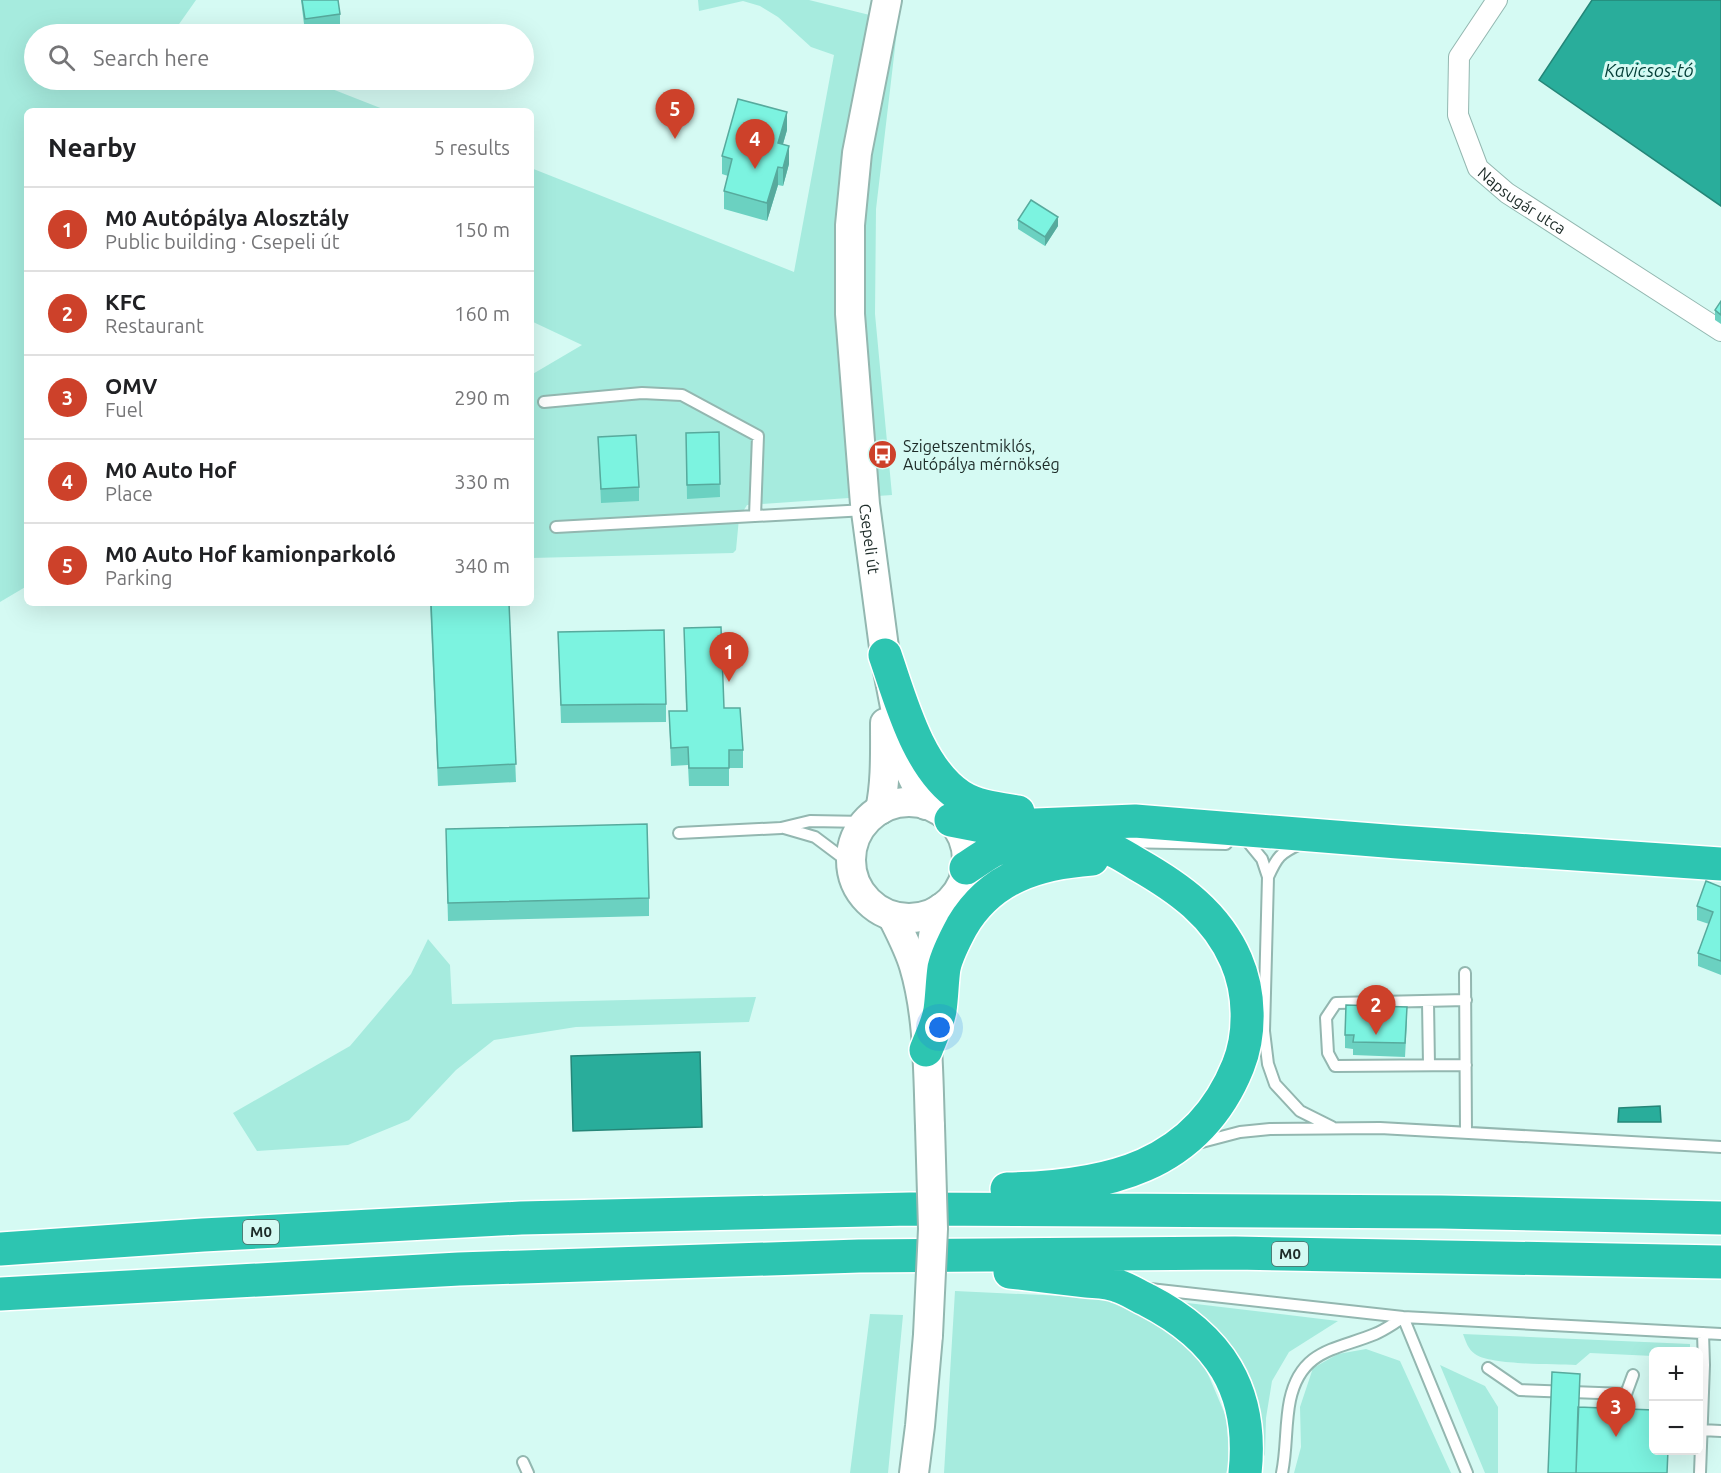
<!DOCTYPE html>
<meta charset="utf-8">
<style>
body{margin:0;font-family:Ubuntu,sans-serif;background:#f6f6f6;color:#202124}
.controls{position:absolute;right:18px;bottom:18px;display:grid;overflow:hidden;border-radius:9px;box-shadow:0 6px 24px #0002}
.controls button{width:54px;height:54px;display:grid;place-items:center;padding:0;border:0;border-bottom:2px solid #e0e0e0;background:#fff;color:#202124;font:30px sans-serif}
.you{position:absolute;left:940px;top:1028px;width:21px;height:21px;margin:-15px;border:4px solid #fff;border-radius:50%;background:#1a73e8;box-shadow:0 0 0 9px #1a73e833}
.badge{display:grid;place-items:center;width:39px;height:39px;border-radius:50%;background:#cd412a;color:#fff;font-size:20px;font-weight:700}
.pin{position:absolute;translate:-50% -50px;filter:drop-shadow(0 2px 3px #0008)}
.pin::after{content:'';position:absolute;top:32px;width:21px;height:18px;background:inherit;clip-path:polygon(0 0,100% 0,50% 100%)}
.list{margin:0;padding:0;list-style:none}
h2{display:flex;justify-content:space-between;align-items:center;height:78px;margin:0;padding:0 24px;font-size:26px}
h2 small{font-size:20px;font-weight:400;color:#757577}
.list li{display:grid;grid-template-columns:39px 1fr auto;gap:18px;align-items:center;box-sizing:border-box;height:84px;padding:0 24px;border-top:2px solid #e0e0e0}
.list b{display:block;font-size:22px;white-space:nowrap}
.list p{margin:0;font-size:20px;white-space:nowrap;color:#757577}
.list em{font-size:20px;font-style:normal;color:#757577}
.icon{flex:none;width:33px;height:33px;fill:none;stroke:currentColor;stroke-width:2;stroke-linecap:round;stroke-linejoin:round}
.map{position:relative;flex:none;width:1721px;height:1473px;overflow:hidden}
.search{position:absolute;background:#fff;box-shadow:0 6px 24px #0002;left:24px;top:24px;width:510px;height:66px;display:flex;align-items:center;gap:15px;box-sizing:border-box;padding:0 21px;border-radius:33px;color:#757577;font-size:22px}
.panel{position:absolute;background:#fff;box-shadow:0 6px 24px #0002;left:24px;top:108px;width:510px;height:498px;border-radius:9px}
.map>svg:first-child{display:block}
.green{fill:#a6ebde}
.water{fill:#29ad9b;stroke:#258678;stroke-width:1.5}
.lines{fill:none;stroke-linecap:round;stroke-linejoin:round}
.lane-casing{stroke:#93b7b0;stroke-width:14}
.street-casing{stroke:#93b7b0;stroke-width:22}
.secondary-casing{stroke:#93b7b0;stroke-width:32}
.highway-casing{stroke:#fff;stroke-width:36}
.lane{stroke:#fff;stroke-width:10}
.street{stroke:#fff;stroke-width:20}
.secondary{stroke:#fff;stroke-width:28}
.highway{stroke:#2dc5b1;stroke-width:33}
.secondary-bridge-casing{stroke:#93b7b0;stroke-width:32;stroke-linecap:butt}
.secondary-bridge{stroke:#fff;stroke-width:28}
.wall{fill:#6bd1c1}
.shaded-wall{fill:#57aa9d}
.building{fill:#7cf3e0;stroke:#57aa9d;stroke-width:1.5}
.labels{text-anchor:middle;stroke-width:6;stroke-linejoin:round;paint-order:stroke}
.shield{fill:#d5faf3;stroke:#546965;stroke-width:1.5}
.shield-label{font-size:15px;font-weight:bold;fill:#1d2b28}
.street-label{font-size:16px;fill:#1d2b28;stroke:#d5faf3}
.poi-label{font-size:16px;fill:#1d2b28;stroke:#d5faf3;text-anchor:start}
.water-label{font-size:18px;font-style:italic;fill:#023d36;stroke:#d5faf3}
</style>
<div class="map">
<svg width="1721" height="1473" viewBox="0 0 1721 1473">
<rect width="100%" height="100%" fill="#d5faf3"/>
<path class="green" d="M0,0H196L177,27L195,34H34V80H309L388,111H27V586L0,602Z
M698,0H809L898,22L876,209L875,314L892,495L747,505L739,518L736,550L733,553L531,558V375L582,345L531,321V168L794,272L834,55L811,47L778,17L760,6L743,1L699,11Z
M428,939L450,965L452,1004L756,997L749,1022L576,1027L494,1040L456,1070L409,1120L348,1145L257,1151L233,1113L350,1046L411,974Z
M955,1291L1128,1299L1180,1332L1205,1367L1227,1419L1229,1464L1226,1473H944Z
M1179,1302L1338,1321L1289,1352L1272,1381L1266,1418L1265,1454L1257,1473L1256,1454Z
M870,1314L903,1315L888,1473H850Z
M1463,1334L1690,1344V1351L1654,1352L1653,1356L1590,1353L1576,1365C1555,1364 1489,1365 1475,1354C1468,1349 1466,1342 1463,1334Z
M1366,1349L1400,1361L1451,1473H1294L1301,1447L1300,1407L1313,1368L1338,1354Z
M1440,1365L1485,1386L1498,1407V1473H1485Z"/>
<path class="water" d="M1592,0H1721V206L1539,80Z
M700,1052L702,1127L573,1131L571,1056Z
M1660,1106L1661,1122H1618L1619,1108Z"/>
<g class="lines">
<defs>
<path id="lane" d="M544,402L642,393L682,395L758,436L755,516
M556,527L866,510
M784,828L815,837L851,864
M679,833L781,828L810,821L866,822
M1244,837L1262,859L1268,877L1264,1031L1268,1064L1275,1084L1300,1111L1332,1127
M1119,842L1226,844
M1268,877C1277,857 1280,853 1300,844
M1465,973L1466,1132
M1466,1000L1336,1003L1326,1018L1328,1053L1335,1066L1466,1065
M1428,1002L1429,1065
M1198,1143L1240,1132L1270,1129L1380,1128L1721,1147
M1150,1289L1403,1317L1721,1334
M1403,1317L1467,1473
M1488,1368L1520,1390L1626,1394L1633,1375
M1701,1430L1721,1431
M523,1462L528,1473
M1282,1473C1287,1449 1285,1424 1290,1400C1301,1349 1336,1350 1375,1334C1385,1330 1394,1323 1403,1318
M1700,1473L1704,1365L1703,1333"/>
<g id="street">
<path id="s1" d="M1497,0L1459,57L1458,115L1478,168L1507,193L1721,331"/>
</g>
<g id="secondary">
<path id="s2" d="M887,0L857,153L850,225V314L865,504L885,655L906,764L926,805"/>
<circle cx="909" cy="860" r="58"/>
<path d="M880,810C886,782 885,753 885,723"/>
<path d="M892,916C900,932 909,949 914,966C929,1016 928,1075 930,1126"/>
<path d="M929,990C930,962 930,935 941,908"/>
<path d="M914,1473L920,1426L928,1335"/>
</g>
<path id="highway" d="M885,655C901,701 918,768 960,796C977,807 999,809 1018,812
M951,820L987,827L1135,821L1398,842L1721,864
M966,868C976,862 987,853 997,849C1011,843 1027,843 1042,842C1064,842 1088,841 1109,849C1119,852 1128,859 1137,864C1179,888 1216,914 1236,960C1250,992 1251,1034 1238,1066C1197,1168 1106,1187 1007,1189
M926,1050C931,1037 938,1023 940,1010C942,996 942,982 944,968C947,954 955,939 962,926C991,877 1038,863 1092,859
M0,1249L203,1235L521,1218L910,1209L1441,1212L1721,1218
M1010,1272C1036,1275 1061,1278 1087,1281C1097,1282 1109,1282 1118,1286C1128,1289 1138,1296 1147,1300C1219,1337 1254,1390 1245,1473
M0,1294L459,1269L859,1256L1235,1253L1721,1262"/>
</defs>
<use href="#lane" class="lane-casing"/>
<use href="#street" class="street-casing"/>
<use href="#secondary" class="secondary-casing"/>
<use href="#highway" class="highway-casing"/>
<use href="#lane" class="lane"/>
<use href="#street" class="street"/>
<use href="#secondary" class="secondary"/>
<use href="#highway" class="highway"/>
<defs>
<path id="secondary-bridge" d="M928,1335L933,1229L930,1126"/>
</defs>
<use href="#secondary-bridge" class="secondary-bridge-casing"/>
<use href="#secondary-bridge" class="secondary-bridge"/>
</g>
<path class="wall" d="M301,0H338L340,14V28L305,32Z
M787,130L783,144L789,164L783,186L778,185L767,221L724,209V191L728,176L722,174V156Z
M1018,220L1058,226L1045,246L1018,229Z
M1721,301V324L1715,320V310Z
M719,432L720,497L687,499L686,433Z
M598,437L639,487V501L601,503Z
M430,603H509L516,782L438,786Z
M684,628L724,708L743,750V768H729V786H689L688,765L671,766L669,711H686Z
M558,632L666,704V722L561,723Z
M446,847L649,898V916L448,921Z
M1721,887V975L1698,966V953L1709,924L1697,920V906Z
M1407,1021L1405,1057L1353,1055V1049L1345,1048V1035Z"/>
<path class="shaded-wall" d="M787,112V130L778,161V143Z
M789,146V164L783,186V168Z
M778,167V185L767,221V203Z
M1058,217V226L1045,246V237Z"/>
<path class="building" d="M302,0H338L340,14L305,19Z
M738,99L787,112L778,143L789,146L783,168L778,167L767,203L724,191L732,159L722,156Z
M1031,200L1058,217L1045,237L1018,220Z
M1721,301V315L1715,310Z
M719,432L720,484L687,485L686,433Z
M636,435L639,487L601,489L598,437Z
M431,603H509L516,764L438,768Z
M721,627L724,708H740L743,750H729V768H689L688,747L671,748L669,711H687L684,628Z
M664,630L666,704L561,705L558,632Z
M647,824L649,898L448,903L446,829Z
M1706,881L1721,887V961L1698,953L1713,912L1697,906Z
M1346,1005L1407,1007L1405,1043L1353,1042L1354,1035H1345Z
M1552,1372L1580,1374L1576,1473H1548Z
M1578,1407L1653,1410V1450H1668L1667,1473H1576Z"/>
<defs>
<symbol id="bus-disc" viewBox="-11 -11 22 22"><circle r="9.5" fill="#cd412a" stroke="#d5faf3"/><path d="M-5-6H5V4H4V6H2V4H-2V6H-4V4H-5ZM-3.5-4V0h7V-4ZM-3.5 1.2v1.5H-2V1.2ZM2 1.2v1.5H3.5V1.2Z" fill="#fff"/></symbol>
</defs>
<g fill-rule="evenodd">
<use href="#bus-disc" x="866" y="438" width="33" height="33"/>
</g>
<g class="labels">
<g class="shield">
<rect x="243" y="1220" width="36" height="24" rx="4.5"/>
<rect x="1272" y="1242" width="36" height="24" rx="4.5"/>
</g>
<g class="shield-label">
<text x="261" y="1237">M0</text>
<text x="1290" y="1259">M0</text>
</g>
<g class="street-label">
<text dy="6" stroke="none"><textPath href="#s1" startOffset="238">Napsugár utca</textPath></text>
<text dy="6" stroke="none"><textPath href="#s2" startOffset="543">Csepeli út</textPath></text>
</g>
<g class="poi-label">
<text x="903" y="452">Szigetszentmiklós,<tspan x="903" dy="18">Autópálya mérnökség</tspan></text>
</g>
<g class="water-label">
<text x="1649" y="77">Kavicsos-tó</text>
</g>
</g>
</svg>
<div class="controls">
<button>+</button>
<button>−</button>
</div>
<div class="you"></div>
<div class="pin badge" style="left:729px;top:682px">1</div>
<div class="pin badge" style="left:1376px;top:1035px">2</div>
<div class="pin badge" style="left:1616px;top:1437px">3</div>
<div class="pin badge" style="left:755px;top:169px">4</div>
<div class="pin badge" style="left:675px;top:139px">5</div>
<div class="search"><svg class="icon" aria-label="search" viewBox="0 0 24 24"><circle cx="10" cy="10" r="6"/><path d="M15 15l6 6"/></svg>Search here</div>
<section class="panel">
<h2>Nearby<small>5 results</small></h2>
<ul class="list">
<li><span class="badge">1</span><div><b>M0 Autópálya Alosztály</b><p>Public building · Csepeli út</p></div><em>150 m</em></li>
<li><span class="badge">2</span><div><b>KFC</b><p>Restaurant</p></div><em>160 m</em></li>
<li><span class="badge">3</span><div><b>OMV</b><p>Fuel</p></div><em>290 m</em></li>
<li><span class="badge">4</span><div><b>M0 Auto Hof</b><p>Place</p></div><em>330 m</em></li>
<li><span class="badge">5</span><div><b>M0 Auto Hof kamionparkoló</b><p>Parking</p></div><em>340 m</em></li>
</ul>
</section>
</div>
